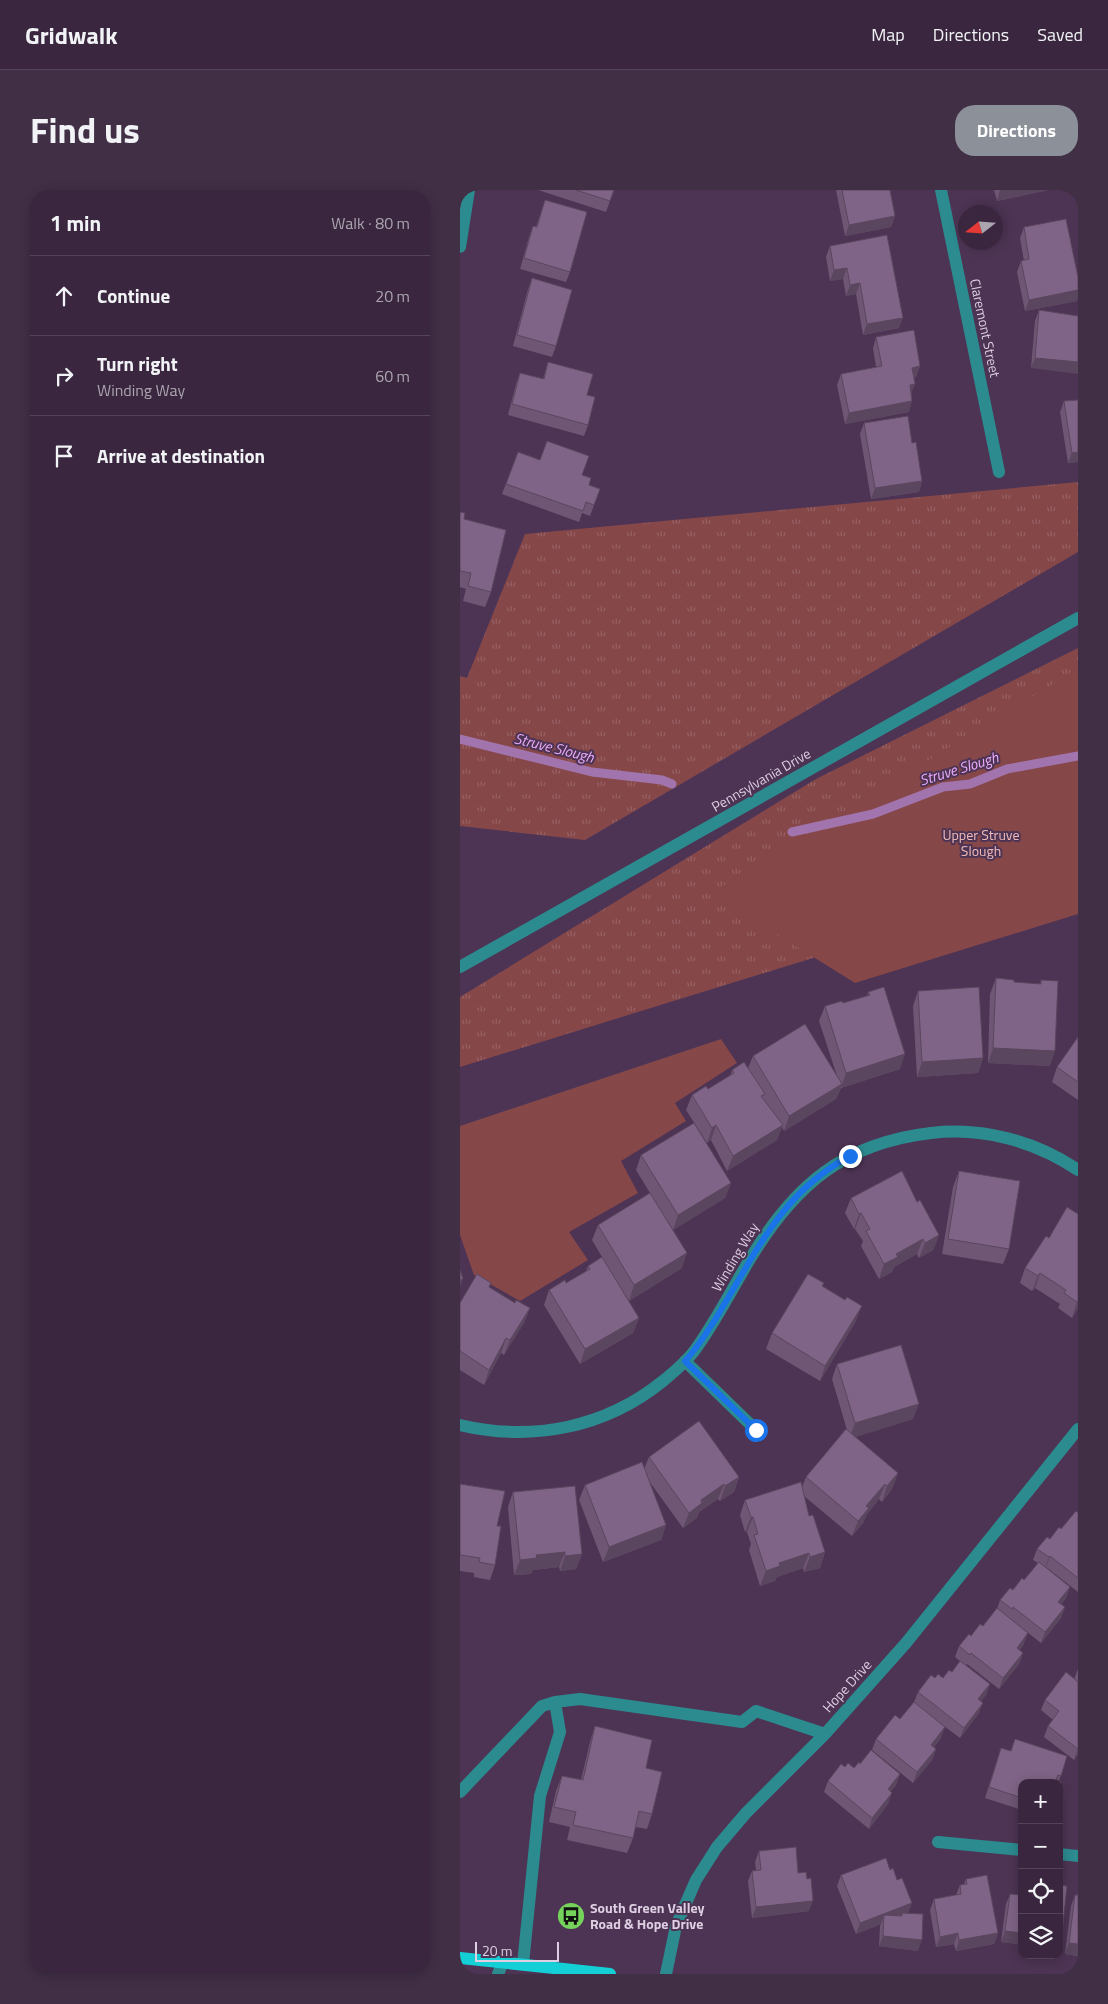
<!DOCTYPE html>
<meta charset="utf-8">
<style>
body{margin:0;font-family:"Titillium Web",sans-serif;background:#412f46;color:#f1f3f6}
.controls{position:absolute;right:15px;bottom:15px;display:grid;overflow:hidden;border-radius:10px;box-shadow:0 2px 12px #0003}
.controls button{width:45px;height:45px;display:grid;place-items:center;padding:0;border:0;border-bottom:1px solid #544459;background:#3a273f;color:#f1f3f6;font:25px sans-serif}
.compass{position:absolute;left:498px;top:15px;width:45px;height:45px;border-radius:50%;background:#3a273f;box-shadow:0 2px 12px #0003;rotate:253deg}
.scale{position:absolute;left:15px;bottom:12px;width:84px;box-sizing:border-box;padding-left:5px;border:2px solid #decfe2;border-top:0;font-size:14px;line-height:18px;white-space:nowrap;color:#decfe2;-webkit-text-stroke:4px #4d3454;paint-order:stroke}
.stop{position:absolute;width:15px;height:15px;margin:-11px;border:4px solid #1a73e8;border-radius:50%;background:#fff}
.stop.end{background:#1a73e8;border-color:#fff;box-shadow:0 1px 5px #0008}
.list{margin:0;padding:0;list-style:none}
h2{display:flex;justify-content:space-between;align-items:center;height:65px;margin:0;padding:0 20px;font-size:21px}
h2 small{font-size:16px;font-weight:400;color:#aba5b0}
.list li{display:grid;grid-template-columns:32px 1fr auto;gap:15px;align-items:center;box-sizing:border-box;height:80px;padding:0 20px;border-top:1px solid #544459}
.list b{display:block;font-size:19px;white-space:nowrap}
.list p{margin:0;font-size:16px;white-space:nowrap;color:#aba5b0}
.list em{font-size:16px;font-style:normal;color:#aba5b0}
.icon{flex:none;width:28px;height:28px;fill:none;stroke:currentColor;stroke-width:2;stroke-linecap:round;stroke-linejoin:round}
.map{position:relative;flex:none;width:618px;height:1784px;overflow:hidden;border-radius:20px}
header{display:flex;align-items:center;gap:30px;box-sizing:border-box;height:70px;padding:0 25px;background:#3a273f;border-bottom:1px solid #544459}
header strong{font-size:24px}
nav{display:flex;gap:28px;margin-inline-start:auto;font-size:18px}
.intro{display:flex;align-items:center;justify-content:space-between;box-sizing:border-box;height:120px;padding:0 30px}
h1{margin:0;font-size:35px}
.button{padding:12px 22px;border-radius:20px;background:#8c9099;color:#fff;font-size:18px;font-weight:700}
main{display:flex;gap:30px;padding:0 30px}
aside{flex:1;background:#3a273f;border-radius:20px;box-shadow:0 2px 12px #0003}
.map>svg:first-child{display:block}
.grass{fill:url(#grass-tufts)}
.park{fill:#864749}
.lines{fill:none;stroke-linecap:round;stroke-linejoin:round}
.stream{stroke:#a274ae;stroke-width:9}
.minor{stroke:#2c8b8f;stroke-width:12}
.major{stroke:#15cfd6;stroke-width:12}
.wall{fill:#6e5674}
.shaded-wall{fill:#5a465e}
.building{fill:#806487;stroke:#5a465e}
.route{stroke:#1a73e8;stroke-width:6}
.labels{text-anchor:middle;stroke-width:4;stroke-linejoin:round;paint-order:stroke}
.street-label{font-size:14px;fill:#decfe2;stroke:#4d3454}
.park-label{font-size:14px;fill:#f1bab9;stroke:#4d3454}
.poi-label{font-size:14px;font-weight:bold;fill:#decfe2;stroke:#4d3454;text-anchor:start}
.water-label{font-size:15px;font-style:italic;fill:#edadfd;stroke:#4d3454}
</style>
<header>
<strong>Gridwalk</strong>
<nav><a>Map</a><a>Directions</a><a>Saved</a></nav>
</header>
<div class="intro"><h1>Find us</h1><a class="button">Directions</a></div>
<main>
<aside>
<h2>1 min<small>Walk · 80 m</small></h2>
<ul class="list">
<li><svg class="icon" aria-label="ahead" viewBox="0 0 24 24"><path d="M12 20V5M6 11l6-6 6 6"/></svg><div><b>Continue</b></div><em>20 m</em></li>
<li><svg class="icon" aria-label="right" viewBox="0 0 24 24"><path d="M7 20v-9h11M14 6l5 5-5 5"/></svg><div><b>Turn right</b><p>Winding Way</p></div><em>60 m</em></li>
<li><svg class="icon" aria-label="arrive" viewBox="0 0 24 24"><path d="M6 21V4h12l-3 4 3 4H6"/></svg><div><b>Arrive at destination</b></div></li>
</ul>
</aside>
<div class="map">
<svg width="618" height="1784" viewBox="0 0 618 1784">
<defs>
<pattern id="grass-tufts" width="24" height="20" patternUnits="userSpaceOnUse" patternTransform="scale(1.25)"><rect width="24" height="20" fill="#864749"/><path d="M3 7l-1-3M5 7V3M7 7l1-3M15 17l-1-3M17 17v-4M19 17l1-3" fill="none" stroke="#976063"/></pattern>
</defs>
<rect width="100%" height="100%" fill="#4d3454"/>
<path class="grass" d="M618,292V362L125,650L0,636V486L7,488L65,344Z
M618,458V698H579L0,877V807L356,589Z"/>
<path class="park" d="M618,479V724L395,793L251,703Z
M261,849L277,873L215,913L226,931L161,971L178,1003L109,1042L128,1070L60,1111L14,1085L0,1045V936Z"/>
<g class="lines">
<path class="stream" d="M0,549L132,582L202,590L212,594
M332,642L413,624L483,597L510,594L547,579L618,566"/>
<path class="minor" d="M481,0L539,282
M0,57L9,0
M0,777L618,428
M225,1171L296,1240
M0,1235C72,1252 145,1238 203,1191C214,1182 226,1172 235,1160C256,1131 272,1099 290,1069C334,996 383,953 471,943C523,937 575,951 618,980
M0,1602L82,1516L95,1512L120,1509L282,1532L296,1521L365,1544
M478,1652L562,1660
M599,1664L618,1666
M63,1774L80,1606L100,1542L95,1512
M38,1784L43,1772
M206,1784L216,1736L236,1690L257,1657L286,1623L365,1544L446,1453L618,1239"/>
<path class="major" d="M0,1768L150,1784"/>
</g>
<path class="wall" d="M78,0H154L146,22Z
M376,0H430L435,26L431,37L385,46Z
M534,0H588L537,11Z
M85,10L110,82L106,92L60,79L69,47L73,36L76,37Z
M564,37L617,111L565,121L557,82L561,71H564L560,48Z
M370,56L439,138L403,145L396,104L386,106L383,89L370,91L366,67Z
M72,88L96,156L92,167L53,156L68,99Z
M579,120L618,126L571,178L575,131Z
M416,147L460,176L456,187L454,188L455,194L451,203L449,222L385,234L377,195L381,184L416,177L413,158Z
M88,172L128,235L124,246L48,225L56,194L60,183L83,189Z
M618,210V272L608,273L600,222L604,211Z
M404,233L452,253L462,291L459,302L411,309L400,244Z
M58,262L122,285L129,295L140,299L130,326L122,323L119,332L42,304Z
M0,322L4,329L31,402L25,417L3,411L6,399L0,397Z
M536,788L554,792L580,794L581,790L590,876L528,873L530,804Z
M458,801L523,868L518,883L457,887L453,816Z
M408,802L440,879L381,898L376,909L324,941L322,937L317,950L267,981L251,950L247,953L226,920L232,905L248,899L270,886L272,880L288,878L293,866L377,886L359,831L365,816L383,813L407,806Z
M618,847V910L592,892L597,877Z
M181,965L271,993L265,1008L213,1040L222,1078L169,1111L147,1075L179,1128L173,1143L120,1174L84,1115L89,1100L106,1093L126,1081L128,1076L142,1067L132,1050L138,1035L190,1003L176,980Z
M499,981L549,1059L543,1074L482,1064L493,997Z
M391,1008L457,1012L479,1045L473,1060L459,1068L457,1064L434,1077L432,1082L419,1089L401,1056L403,1051L395,1039H394L385,1023Z
M607,1017L618,1118L612,1128L598,1118L600,1114L575,1098L572,1101L560,1093L565,1078L589,1048Z
M31,1093L29,1097L55,1113L70,1118L64,1133L44,1165L41,1163L24,1195L0,1180V1113Z
M362,1096L385,1110L396,1131L360,1191L306,1159L312,1143Z
M377,1174L453,1229L395,1247L438,1283L432,1299L422,1312L419,1309L407,1324L403,1333L392,1346L344,1306L349,1326L365,1362L360,1378L344,1382L343,1378L317,1387L315,1391L300,1396L289,1360L291,1354L287,1342H285L280,1325L285,1310L342,1297L346,1287L387,1240L372,1189Z
M189,1267L279,1287L274,1302L260,1311L258,1309L239,1322L237,1328L223,1338L189,1291L206,1335L201,1350L143,1372L119,1310L125,1295L184,1279Z
M0,1294L37,1336L35,1375L30,1390L14,1387V1383L0,1381Z
M53,1302L122,1364L116,1379L100,1381L99,1377L73,1380L71,1384L54,1385L48,1317Z
M618,1323V1402L586,1377H585L610,1397L606,1408L601,1414L605,1417L601,1428L581,1453L549,1428L564,1454L559,1460L563,1463L559,1474L539,1499L507,1474L506,1475L530,1494L526,1505L521,1511L519,1523L500,1548L476,1530L481,1548L474,1557L476,1559L472,1570L453,1593L412,1560L416,1549L440,1529L454,1512L458,1502L475,1488H483L492,1482L500,1471L495,1467L499,1456L523,1436L537,1419L540,1410L564,1390L578,1373L573,1370L577,1359L601,1339Z
M618,1479V1564L614,1570L584,1547L588,1536L593,1530L581,1520L585,1510L614,1489Z
M135,1536L186,1578L192,1624L187,1639L175,1637L173,1648L167,1663L107,1650L110,1637L89,1632L96,1601L102,1586L121,1590L130,1552Z
M541,1558L550,1561L607,1566L599,1591L562,1593V1620L525,1608Z
M400,1574L440,1584L436,1595L430,1602L428,1614L409,1639L364,1602L368,1591L385,1577L394,1578Z
M299,1661L338,1683L349,1721L292,1728L288,1691L292,1681L296,1680L295,1672Z
M430,1680L448,1723L458,1761L419,1756L420,1736L421,1734L396,1744L377,1696L381,1685Z
M506,1689L538,1743L534,1754L496,1761L494,1754L476,1757L470,1720L474,1709L496,1705L500,1695L504,1694Z
M550,1704L562,1705V1761H559V1754L541,1752L546,1714Z
M615,1705H618V1766L605,1764L611,1716Z"/>
<path class="shaded-wall" d="M540,0H588L537,11Z
M435,26L431,37L385,46L389,35Z
M387,78L383,89L370,91L374,80Z
M400,93L396,104L386,106L390,95Z
M618,100V107L617,111L565,121L569,110Z
M443,128L439,138L403,145L407,134Z
M575,168L618,172V184L571,178Z
M460,176L456,187L448,189L452,178Z
M455,194L451,204L450,195Z
M452,211L449,222L385,234L389,223Z
M618,262V272L608,273L612,263Z
M462,291L459,302L411,309L415,298Z
M533,858L595,861L590,876L528,873Z
M445,864L440,879L381,898L386,883Z
M523,868L518,883L457,887L462,872Z
M382,894L376,909L324,941L329,926Z
M256,935L251,950L247,953L252,938Z
M323,935L317,950L267,981L273,966Z
M271,993L265,1008L213,1040L218,1025Z
M401,1023L395,1039H394L399,1024Z
M479,1045L473,1060L459,1068L465,1053Z
M463,1049L457,1064L434,1077L432,1082L419,1089L424,1074L436,1064Z
M227,1063L222,1078L169,1111L174,1095Z
M580,1083L575,1098L572,1101L578,1086Z
M3,1089L0,1097V1090Z
M618,1111V1118L612,1128L617,1112Z
M402,1116L396,1131L360,1191L365,1176Z
M70,1118L64,1133L44,1165L50,1150Z
M179,1128L173,1143L120,1174L125,1159Z
M46,1148L41,1163L24,1195L29,1180Z
M459,1214L453,1229L389,1249L395,1233Z
M438,1283L432,1299L422,1312L427,1296Z
M279,1287L274,1302L260,1311L265,1296Z
M264,1294L258,1309L239,1322L237,1328L223,1338L229,1323L241,1310Z
M425,1294L419,1309L407,1324L403,1333L392,1346L398,1331L406,1316Z
M291,1327H293L287,1342H285Z
M206,1335L201,1350L143,1372L149,1357Z
M105,1362L99,1377L73,1380L71,1384L54,1385L60,1370L76,1365Z
M365,1362L360,1378L344,1382L350,1367Z
M349,1363L343,1378L317,1387L315,1391L300,1396L306,1381L319,1373Z
M122,1364L116,1379L100,1381L105,1366Z
M590,1366L586,1377L585,1378L589,1367Z
M610,1397L606,1408L594,1422L598,1412Z
M605,1417L601,1428L581,1453L585,1442Z
M568,1443L564,1454L553,1469L557,1458Z
M563,1463L559,1474L539,1499L543,1488Z
M530,1494L526,1505L515,1520L518,1509Z
M523,1513L519,1523L500,1548L504,1538Z
M485,1537L481,1548L467,1566L471,1555Z
M618,1558V1564L614,1570Z
M476,1559L472,1570L453,1593L457,1582Z
M440,1584L436,1595L424,1610L428,1599Z
M432,1603L428,1614L409,1639L412,1628Z
M353,1711L349,1721L292,1728L296,1717Z
M452,1713L448,1724L442,1723L441,1726L424,1725L421,1734L396,1744L400,1733Z
M545,1741L562,1743V1748L559,1754L541,1752Z
M498,1743L494,1754L476,1757L480,1747Z
M538,1743L534,1754L496,1761L499,1750Z
M423,1746L462,1750L458,1761L419,1756Z
M562,1752V1761H559Z
M609,1753L618,1754V1766L605,1764Z"/>
<path class="building" d="M116,0H154L150,11Z
M382,0H430L435,26L389,35Z
M85,10L127,22L110,82L64,68L73,36L77,37Z
M606,29L618,87V100L569,110L561,71L569,69L564,37Z
M427,45L443,128L407,134L400,93L390,95L387,78L374,80L370,56Z
M72,88L112,100L96,156L57,145Z
M579,120L618,126V172L575,168Z
M454,140L460,176L452,178L455,194L450,195L452,211L389,223L381,184L422,176L416,147Z
M88,172L133,184L127,205L135,207L128,235L52,214L60,183L84,189Z
M618,210V262L612,263L604,211Z
M448,226L452,253L456,252L462,291L415,298L404,233Z
M87,251L129,266L122,285L131,288L129,295L140,299L134,315L126,312L123,321L46,294L58,262L80,270Z
M0,322L5,323L4,329L46,340L31,402L8,396L11,383L0,381Z
M536,788L554,790V792L581,794V790L598,791L595,861L533,858Z
M424,797L445,864L386,883L365,816L382,811L383,813L410,805L408,802Z
M519,797L523,868L462,872L458,801Z
M345,834L382,894L329,926L293,866Z
M618,847V892L597,877Z
M284,872L305,904L301,906L323,935L273,966L256,935L252,938L232,905L246,896L248,899L274,883L272,880Z
M234,933L271,993L218,1025L181,965Z
M442,981L457,1012L460,1010L479,1045L465,1053L463,1049L436,1064L438,1067L424,1074L406,1041L410,1039L401,1023L399,1024L391,1008Z
M499,981L560,991L549,1059L488,1049Z
M190,1003L227,1063L174,1095L138,1035Z
M607,1017L618,1024V1111L617,1112L604,1103L606,1100L580,1083L578,1086L565,1078L586,1046L589,1048Z
M142,1067L179,1128L125,1159L89,1100L105,1090L106,1093L130,1079L128,1076Z
M0,1080L3,1089L0,1090Z
M17,1084L31,1093L29,1097L55,1113L56,1110L70,1118L50,1150L46,1148L29,1180L0,1161V1113Z
M348,1084L364,1093L362,1096L385,1110L387,1107L402,1116L365,1176L312,1143Z
M441,1155L459,1214L395,1233L377,1174Z
M239,1231L279,1287L265,1296L264,1294L241,1310L242,1313L229,1323L189,1267Z
M386,1239L438,1283L427,1296L425,1294L406,1316L409,1318L398,1331L346,1287Z
M182,1272L206,1335L149,1357L125,1295Z
M341,1292L349,1326L353,1325L365,1362L350,1367L349,1363L319,1373L320,1376L306,1381L294,1345L298,1344L293,1327H291L285,1310Z
M0,1294L45,1301L37,1336H41L35,1375L19,1372L20,1368L0,1365Z
M115,1296L122,1364L105,1366V1362L76,1365L77,1368L60,1370L53,1302Z
M616,1321L618,1323V1388L590,1366L589,1367L577,1359L587,1347L590,1349L599,1337L601,1339Z
M579,1372L610,1397L598,1412L605,1417L585,1442L553,1417L552,1419L540,1410L550,1398L553,1400L562,1388L564,1390Z
M537,1418L568,1443L557,1458L563,1463L543,1488L511,1463L510,1465L499,1456L509,1444L511,1446L520,1434L523,1436Z
M500,1471L530,1494L518,1509L523,1513L504,1538L458,1502L471,1485L475,1488L478,1484L483,1488L489,1480L492,1482Z
M606,1482L618,1492V1559L588,1536L599,1521L585,1510Z
M454,1512L485,1537L471,1555L476,1559L457,1582L416,1549L435,1525L440,1529Z
M135,1536L192,1550L186,1578L202,1582L192,1624L179,1621L173,1648L113,1635L116,1622L94,1617L102,1586L123,1590Z
M555,1549L607,1566L601,1586L598,1585L596,1590L601,1592L599,1598V1593H562V1608L529,1597L541,1558L551,1561Z
M411,1560L440,1584L428,1599L432,1603L412,1628L368,1591L381,1574L385,1577L388,1573L394,1578L399,1572L400,1574Z
M336,1657L338,1683L346,1682L347,1689L351,1688L353,1711L296,1717L292,1681L301,1680L299,1661Z
M426,1668L430,1680L433,1678L437,1690L442,1688L452,1713L400,1733L381,1685Z
M527,1685L538,1743L499,1750L498,1743L480,1747L474,1709L501,1704L500,1695L507,1694L506,1689Z
M599,1695L607,1696L601,1754H599Z
M550,1704L562,1705V1743L545,1741Z
M615,1705H618V1754L609,1753Z
M442,1723L463,1724L462,1750L423,1746L424,1725L442,1726Z"/>
<g class="lines">
<path class="route" d="M296,1240L225,1171C238,1157 248,1141 258,1125C297,1061 321,1003 390,966"/>
</g>
<defs>
<symbol id="bus-disc" viewBox="-11 -11 22 22"><circle r="9.5" fill="#75d25b" stroke="#4d3454"/><path d="M-5-6H5V4H4V6H2V4H-2V6H-4V4H-5ZM-3.5-4V0h7V-4ZM-3.5 1.2v1.5H-2V1.2ZM2 1.2v1.5H3.5V1.2Z" fill="#111"/></symbol>
</defs>
<g fill-rule="evenodd">
<use href="#bus-disc" x="95" y="1710" width="32" height="32"/>
</g>
<g class="labels">
<g class="street-label">
<text transform="translate(525 138) rotate(78)" y="5">Claremont Street</text>
<text transform="translate(301 590) rotate(-30)" y="5">Pennsylvania Drive</text>
<text transform="translate(275 1067) rotate(-59)" y="5">Winding Way</text>
<text transform="translate(387 1496) rotate(-48)" y="5">Hope Drive</text>
</g>
<g class="park-label">
<text x="521" y="650">Upper Struve<tspan x="521" dy="16">Slough</tspan></text>
</g>
<g class="poi-label">
<text x="130" y="1723">South Green Valley<tspan x="130" dy="16">Road &amp; Hope Drive</tspan></text>
</g>
<g class="water-label">
<text transform="translate(94 558) rotate(14)" y="5">Struve Slough</text>
<text transform="translate(499 579) rotate(-17)" y="5">Struve Slough</text>
</g>
</g>
</svg>
<div class="controls">
<button>+</button>
<button>−</button>
<button><svg class="icon" aria-label="locate" viewBox="0 0 24 24"><circle cx="12" cy="12" r="6"/><path d="M12 2v4M12 18v4M2 12h4M18 12h4"/></svg></button>
<button><svg class="icon" aria-label="layers" viewBox="0 0 24 24"><path d="M12 4l9 5-9 5-9-5zM3 14l9 5 9-5"/></svg></button>
</div>
<svg class="compass" viewBox="-18 -18 36 36"><path d="M0-13l5 13h-10z" fill="#e53935"/><path d="M0 13l5-13h-10z" fill="#aba5b0"/></svg>
<div class="scale">20 m</div>
<div class="stop" style="left:296px;top:1240px"></div>
<div class="stop end" style="left:390px;top:966px"></div>
</div>
</main>
